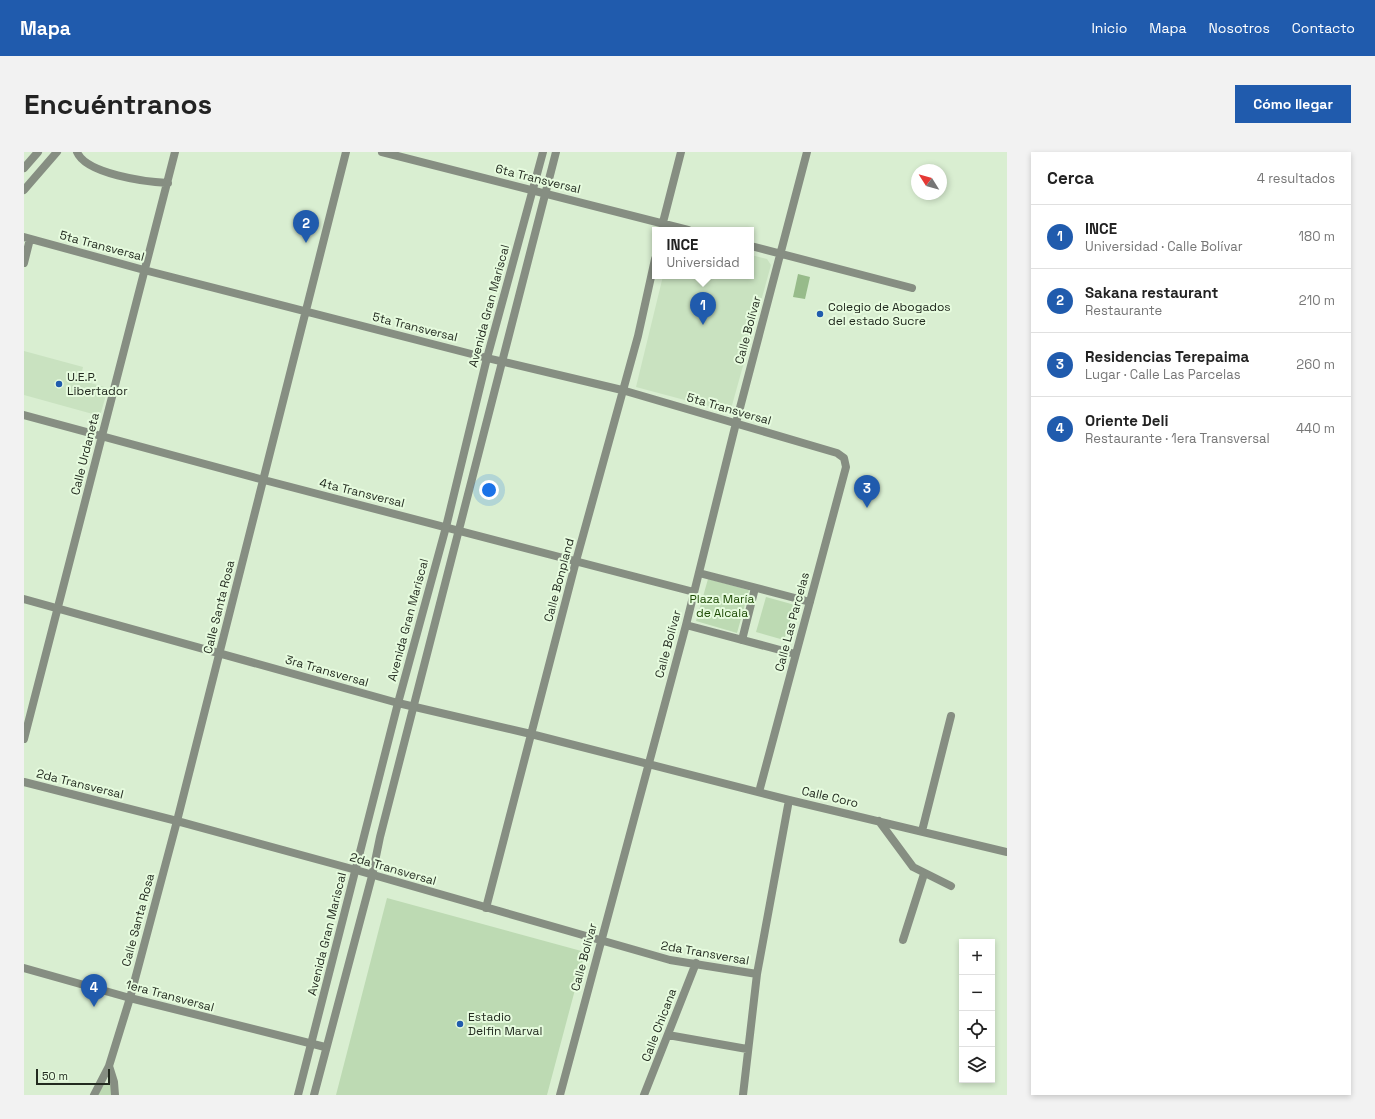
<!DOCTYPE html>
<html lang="es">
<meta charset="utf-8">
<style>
body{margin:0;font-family:"Space Grotesk",sans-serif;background:#f2f2f2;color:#222}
.controls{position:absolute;right:12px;bottom:12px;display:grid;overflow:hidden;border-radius:0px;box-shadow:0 2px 6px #0003}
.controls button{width:36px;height:36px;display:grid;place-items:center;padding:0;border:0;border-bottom:1px solid #e0e0e0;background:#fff;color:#222;font:20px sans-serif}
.compass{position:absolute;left:887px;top:12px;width:36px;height:36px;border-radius:50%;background:#fff;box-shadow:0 2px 6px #0003;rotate:307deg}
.scale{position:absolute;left:12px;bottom:10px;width:74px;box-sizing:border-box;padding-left:4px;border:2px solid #222a1f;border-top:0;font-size:11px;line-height:14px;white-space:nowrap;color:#222a1f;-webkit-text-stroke:3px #e6fbde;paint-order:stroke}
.you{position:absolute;left:465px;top:338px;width:14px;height:14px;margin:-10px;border:3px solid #fff;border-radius:50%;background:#1a73e8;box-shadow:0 0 0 6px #1a73e833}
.badge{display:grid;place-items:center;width:26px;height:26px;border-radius:50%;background:#205bad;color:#fff;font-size:13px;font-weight:700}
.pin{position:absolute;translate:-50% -33px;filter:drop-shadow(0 1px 2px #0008)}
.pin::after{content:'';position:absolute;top:21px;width:14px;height:12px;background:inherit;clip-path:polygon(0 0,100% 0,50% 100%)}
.popup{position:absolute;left:628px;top:75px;width:102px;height:52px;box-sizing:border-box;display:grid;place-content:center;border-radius:0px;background:#fff;filter:drop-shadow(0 1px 3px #0005);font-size:13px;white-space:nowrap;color:#767676}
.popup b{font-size:15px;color:#222}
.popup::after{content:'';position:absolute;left:50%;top:100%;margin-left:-8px;border:8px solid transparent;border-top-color:#fff}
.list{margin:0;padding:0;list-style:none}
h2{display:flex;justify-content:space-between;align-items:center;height:52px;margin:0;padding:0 16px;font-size:17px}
h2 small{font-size:13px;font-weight:400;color:#767676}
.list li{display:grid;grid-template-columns:26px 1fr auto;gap:12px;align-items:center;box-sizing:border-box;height:64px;padding:0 16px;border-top:1px solid #e0e0e0}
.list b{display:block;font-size:15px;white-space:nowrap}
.list p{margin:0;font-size:13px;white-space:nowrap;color:#767676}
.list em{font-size:13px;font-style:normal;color:#767676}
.icon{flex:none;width:22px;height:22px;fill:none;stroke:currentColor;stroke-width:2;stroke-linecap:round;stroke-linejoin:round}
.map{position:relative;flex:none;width:983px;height:943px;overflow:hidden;border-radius:0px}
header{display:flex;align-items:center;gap:24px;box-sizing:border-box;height:56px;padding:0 20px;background:#205bad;color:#fff}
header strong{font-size:19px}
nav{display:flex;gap:22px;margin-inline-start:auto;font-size:14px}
.intro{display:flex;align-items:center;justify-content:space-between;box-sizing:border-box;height:96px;padding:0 24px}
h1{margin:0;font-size:28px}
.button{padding:10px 18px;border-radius:0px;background:#205bad;color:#fff;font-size:14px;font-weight:700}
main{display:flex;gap:24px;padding:0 24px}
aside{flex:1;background:#fff;border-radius:0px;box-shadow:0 2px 6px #0003}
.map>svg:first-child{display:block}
.built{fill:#c9e2c0}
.green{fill:#bddab3}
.water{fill:#97bb8a}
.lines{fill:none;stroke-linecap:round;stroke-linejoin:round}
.minor{stroke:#868e82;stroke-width:8}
.tertiary{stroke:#868e82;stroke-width:8}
.poi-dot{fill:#205bad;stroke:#e6fbde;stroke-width:1.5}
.labels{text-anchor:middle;stroke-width:4;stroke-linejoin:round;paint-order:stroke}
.street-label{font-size:12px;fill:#222a1f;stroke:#e6fbde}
.poi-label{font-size:12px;fill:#222a1f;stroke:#e6fbde;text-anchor:start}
.park-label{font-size:12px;fill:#1d4a04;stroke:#e6fbde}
</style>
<header>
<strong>Mapa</strong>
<nav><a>Inicio</a><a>Mapa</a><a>Nosotros</a><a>Contacto</a></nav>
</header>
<div class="intro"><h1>Encuéntranos</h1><a class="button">Cómo llegar</a></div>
<main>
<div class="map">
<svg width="983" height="943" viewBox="0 0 983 943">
<rect width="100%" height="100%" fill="#d9eed1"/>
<path class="built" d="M727,103L743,107L747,113L707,257L702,259L612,235L639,124H727Z
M0,199L59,215L56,228L84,236L76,264L0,243Z"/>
<path class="green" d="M684,427L725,438L713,481L672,469Z
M742,445L771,453L760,488L732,480Z
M363,746L561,800L523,943H312Z
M80,932L88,933L87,943H74Z"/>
<path class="water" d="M774,122L786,125L781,147L769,145Z"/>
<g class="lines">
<path class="minor" d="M53,0C62,22 122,30 144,31
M358,0L664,78
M0,16L14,0
M0,38L33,0
M637,78L657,0
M0,85L120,118L463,206L598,238L813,301L820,306L822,315L735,640
M727,94L888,136
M0,111L6,87
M0,263L240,328L670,440
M675,421L786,450
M0,447L374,551L507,582L765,648L983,700
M662,473L771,502
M718,488L731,436
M0,587L151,0
M0,630L153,669L332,718L646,808L733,822
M855,669L889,715L927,734
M898,679L927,564
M462,756L552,409L614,184L631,107
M879,788L900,722
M0,816L106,846L301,895
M644,883L723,897
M85,914L90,930L91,943
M70,943L85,914L106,846L153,669L322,0
M536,943L662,473L712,271L783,0
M620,943L672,811
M719,943L733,822L765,648"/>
<path class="tertiary" d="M274,943L374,551L422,375L463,206L519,0
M290,943L348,724L356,685L532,0"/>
</g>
<g class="poi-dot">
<circle cx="796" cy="162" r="4"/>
<circle cx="35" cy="232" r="4"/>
<circle cx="436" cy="872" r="4"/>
</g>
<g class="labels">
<g class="street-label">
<text transform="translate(514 27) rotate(14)" y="4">6ta Transversal</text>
<text transform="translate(78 94) rotate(15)" y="4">5ta Transversal</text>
<text transform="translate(465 154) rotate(-75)" y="4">Avenida Gran Mariscal</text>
<text transform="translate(391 175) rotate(14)" y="4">5ta Transversal</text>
<text transform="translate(724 178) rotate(-75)" y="4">Calle Bolívar</text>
<text transform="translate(705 257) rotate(16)" y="4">5ta Transversal</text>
<text transform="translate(61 302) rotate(-76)" y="4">Calle Urdaneta</text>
<text transform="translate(338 341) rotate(14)" y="4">4ta Transversal</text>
<text transform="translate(535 428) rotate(-75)" y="4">Calle Bonpland</text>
<text transform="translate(195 455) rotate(-76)" y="4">Calle Santa Rosa</text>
<text transform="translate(384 468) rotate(-75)" y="4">Avenida Gran Mariscal</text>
<text transform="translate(768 470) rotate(-75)" y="4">Calle Las Parcelas</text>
<text transform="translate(644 492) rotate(-75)" y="4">Calle Bolívar</text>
<text transform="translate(303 519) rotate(16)" y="4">3ra Transversal</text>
<text transform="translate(56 632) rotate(14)" y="4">2da Transversal</text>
<text transform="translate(806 645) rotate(13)" y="4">Calle Coro</text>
<text transform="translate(369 717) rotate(16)" y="4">2da Transversal</text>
<text transform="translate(114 768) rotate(-75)" y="4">Calle Santa Rosa</text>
<text transform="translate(303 782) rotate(-76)" y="4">Avenida Gran Mariscal</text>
<text transform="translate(681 801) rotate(10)" y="4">2da Transversal</text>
<text transform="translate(560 805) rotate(-75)" y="4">Calle Bolívar</text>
<text transform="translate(146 844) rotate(15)" y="4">1era Transversal</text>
<text transform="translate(635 873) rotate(-69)" y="4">Calle Chicana</text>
</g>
<g class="poi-label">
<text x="804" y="159">Colegio de Abogados<tspan x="804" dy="14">del estado Sucre</tspan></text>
<text x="43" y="229">U.E.P.<tspan x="43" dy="14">Libertador</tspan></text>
<text x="444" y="869">Estadio<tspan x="444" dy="14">Delfin Marval</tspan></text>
</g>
<g class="park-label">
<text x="698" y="451">Plaza María<tspan x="698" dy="14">de Alcala</tspan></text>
</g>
</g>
</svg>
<div class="controls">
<button>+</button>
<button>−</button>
<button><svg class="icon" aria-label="locate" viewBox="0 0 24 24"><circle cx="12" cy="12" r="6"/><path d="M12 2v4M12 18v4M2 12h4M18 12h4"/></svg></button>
<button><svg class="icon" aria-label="layers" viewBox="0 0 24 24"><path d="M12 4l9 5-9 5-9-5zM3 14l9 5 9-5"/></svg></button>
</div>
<svg class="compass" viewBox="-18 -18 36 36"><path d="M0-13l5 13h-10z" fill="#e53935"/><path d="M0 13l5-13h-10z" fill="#767676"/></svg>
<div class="scale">50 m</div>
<div class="you"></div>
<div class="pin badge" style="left:679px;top:173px">1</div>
<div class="popup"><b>INCE</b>Universidad</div>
<div class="pin badge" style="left:282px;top:91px">2</div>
<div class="pin badge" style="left:843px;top:356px">3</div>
<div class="pin badge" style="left:70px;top:855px">4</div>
</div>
<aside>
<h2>Cerca<small>4 resultados</small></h2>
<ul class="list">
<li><span class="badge">1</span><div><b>INCE</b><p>Universidad · Calle Bolívar</p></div><em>180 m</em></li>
<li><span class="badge">2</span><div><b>Sakana restaurant</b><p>Restaurante</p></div><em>210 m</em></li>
<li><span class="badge">3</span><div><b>Residencias Terepaima</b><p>Lugar · Calle Las Parcelas</p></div><em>260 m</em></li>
<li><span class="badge">4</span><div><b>Oriente Deli</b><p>Restaurante · 1era Transversal</p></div><em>440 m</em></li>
</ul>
</aside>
</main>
